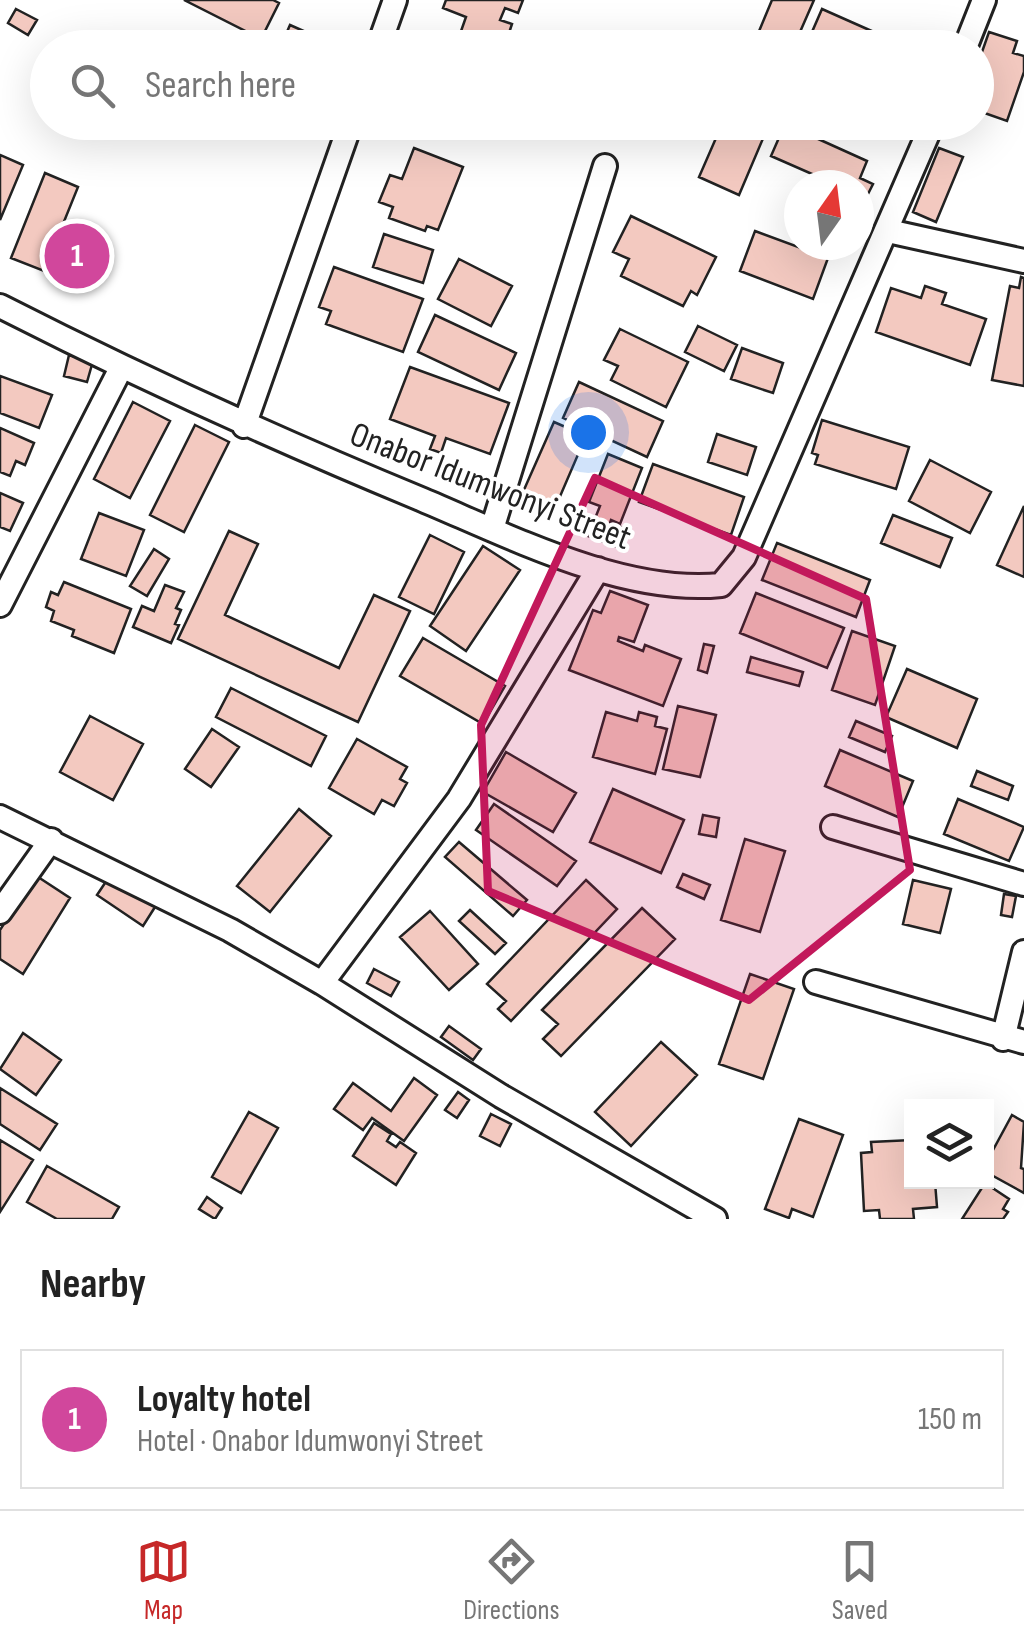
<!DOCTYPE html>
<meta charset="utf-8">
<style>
body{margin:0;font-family:"Sofia Sans Condensed",sans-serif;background:#f2f2f2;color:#222}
.controls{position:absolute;right:30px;bottom:30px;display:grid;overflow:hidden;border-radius:0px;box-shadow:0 10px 40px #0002}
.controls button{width:90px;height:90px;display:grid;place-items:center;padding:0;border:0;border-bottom:2px solid #e0e0e0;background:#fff;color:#222;font:50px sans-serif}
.compass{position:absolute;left:784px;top:170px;width:90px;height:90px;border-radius:50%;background:#fff;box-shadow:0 10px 40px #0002;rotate:14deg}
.you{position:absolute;left:588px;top:432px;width:35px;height:35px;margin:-25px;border:8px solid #fff;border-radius:50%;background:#1a73e8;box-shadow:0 0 0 15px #1a73e833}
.badge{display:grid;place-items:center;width:65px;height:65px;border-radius:50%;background:#c62828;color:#fff;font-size:32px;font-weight:700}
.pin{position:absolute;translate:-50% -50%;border:5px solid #fff;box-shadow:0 2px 10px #0006}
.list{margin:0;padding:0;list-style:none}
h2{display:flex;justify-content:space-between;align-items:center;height:130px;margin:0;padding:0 40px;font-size:42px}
h2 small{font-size:32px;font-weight:400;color:#767676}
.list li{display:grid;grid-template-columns:65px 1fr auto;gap:30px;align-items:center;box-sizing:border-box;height:140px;margin:0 20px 20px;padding:0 20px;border:2px solid #e0e0e0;border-radius:0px}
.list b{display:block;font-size:38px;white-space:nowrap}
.list p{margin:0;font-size:32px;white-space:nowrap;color:#767676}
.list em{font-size:32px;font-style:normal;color:#767676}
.icon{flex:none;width:55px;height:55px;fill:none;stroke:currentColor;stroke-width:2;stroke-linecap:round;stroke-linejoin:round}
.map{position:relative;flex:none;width:1024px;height:1219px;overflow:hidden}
.search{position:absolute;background:#fff;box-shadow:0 10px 40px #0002;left:30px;right:30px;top:30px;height:110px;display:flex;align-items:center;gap:25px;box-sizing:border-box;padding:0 35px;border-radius:55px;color:#767676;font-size:38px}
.sheet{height:290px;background:#fff}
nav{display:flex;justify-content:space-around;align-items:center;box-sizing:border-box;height:140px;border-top:2px solid #e0e0e0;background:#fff;font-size:28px;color:#767676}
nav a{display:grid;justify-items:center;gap:5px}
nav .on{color:#c62828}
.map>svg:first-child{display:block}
.building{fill:#f3c9c0;stroke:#222;stroke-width:2.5}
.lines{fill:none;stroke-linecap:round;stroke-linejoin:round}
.minor-casing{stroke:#222;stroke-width:28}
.minor{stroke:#fff;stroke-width:22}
.marked{fill:#c2185b;fill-opacity:0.2;stroke:#c2185b;stroke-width:8;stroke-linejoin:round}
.labels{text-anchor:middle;stroke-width:8;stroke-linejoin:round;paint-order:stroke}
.street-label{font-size:35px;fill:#222;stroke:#fff}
</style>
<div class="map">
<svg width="1024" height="1219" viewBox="0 0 1024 1219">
<rect width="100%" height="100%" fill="#fff"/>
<path class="building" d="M184,0H273L279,3L261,39Z
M446,0H523L518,13L505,8L500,20L512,24L504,48L460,34L466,17L443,8Z
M772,0H814L793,48H752Z
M16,9L37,20L28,35L8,23Z
M822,9L910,48H805Z
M290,25L340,47V48H280Z
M989,32L1017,41L1013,53L1024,56V72L1007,121L976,110V69Z
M723,122H770L739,195L699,177Z
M837,122H875L870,136Z
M785,124L867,161L860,178L873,184L866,198L859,195V185H837L771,156Z
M414,148L463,167L438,230L427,226L425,231L389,218L393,207L379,202L390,175L402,179Z
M939,148L963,157L936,222L913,212Z
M0,155L23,165L0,220Z
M45,173L78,187L44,271L11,258Z
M631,216L716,257L697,295L691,291L683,306L621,276L629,259L613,252Z
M755,231L828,258L813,299L740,271Z
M384,234L433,250L423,283L373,267Z
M459,259L512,286L491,326L438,299Z
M334,267L423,299L403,352L326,324L331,311L319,307Z
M1021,277L1024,278V386L992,380L1010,286L1019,288Z
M925,286L946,293L942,304L986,319L970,365L876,332L891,288L921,298Z
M435,315L516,353L499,390L418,352Z
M698,326L737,345L724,371L685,352Z
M620,329L688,362L666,407L611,380L618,366L604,360Z
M742,348L783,363L773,393L731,379Z
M69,355L93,361L87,382L64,376Z
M410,367L509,403L490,454L446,438L441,453L430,449L435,436L390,419Z
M0,376L52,395L39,428L0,413Z
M579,382L663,421L647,457L563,418Z
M133,402L170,421L130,498L94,479Z
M822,420L909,447L896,489L815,464L818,455L812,453Z
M554,422L586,436L552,515L519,501Z
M195,425L229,442L184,532L150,515Z
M0,428L34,443L25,465L16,461L10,476L0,472Z
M717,434L756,447L747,475L708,462Z
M608,454L642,468L620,524L611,520L610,523L624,528L617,547L588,536L600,506L589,502Z
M930,460L991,492L970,533L909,501Z
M653,464L744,497L731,535L639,502Z
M0,493L23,503L10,531L0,527Z
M1024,506V577L997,565Z
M99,513L144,530L126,576L81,559Z
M893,515L952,538L940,567L881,543Z
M229,531L258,544L225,615L339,668L374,595L410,611L358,722L178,639Z
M430,535L464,552L434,614L399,597Z
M777,543L870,580L856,617L762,580Z
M483,546L520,570L466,651L430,626Z
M154,549L169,559L147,596L130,586Z
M64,582L131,609L114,653L72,636L74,630L51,621L54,611L46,607L51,592L58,595Z
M165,585L184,592L176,608L181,610L175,624L179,625L171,643L133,627L142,606L154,611Z
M610,591L648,605L634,642L619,637L618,641L643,651L645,645L681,659L663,706L569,670L593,610L601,613Z
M756,593L844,628L827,668L740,633Z
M852,631L895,646L875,705L832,690Z
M423,638L505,686L483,724L400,676Z
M704,644L714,646L707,673L698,670Z
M751,657L803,672L799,686L747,672Z
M907,669L977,699L957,748L886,717Z
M231,688L326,736L311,766L216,717Z
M678,706L716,715L700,777L663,769Z
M606,712L637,721L639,712L657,717L655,726L667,729L655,774L593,757Z
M90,716L143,744L113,800L60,772Z
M856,721L892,736L885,752L849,737Z
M212,729L239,747L211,787L185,769Z
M357,739L407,767L400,779L407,783L394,806L382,800L374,814L329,788Z
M840,750L913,781L898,817L825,786Z
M506,752L576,793L553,832L483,792Z
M977,771L1013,786L1008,800L971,786Z
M613,789L684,820L661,873L590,842Z
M958,799L1024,827L1009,861L944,834Z
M494,804L576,861L557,886L476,830Z
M299,809L331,836L270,912L237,886Z
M703,815L719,818L716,837L699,834Z
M745,839L785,851L760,932L721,920Z
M459,842L527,900L513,916L445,857Z
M683,874L710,885L704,899L677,887Z
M35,875L70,898L23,974L0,959V930Z
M109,877L155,907L143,926L97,895Z
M586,880L617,909L511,1021L498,1009L506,1001L487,984Z
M913,880L951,889L940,933L903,924Z
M1004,894L1016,896L1012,917L1001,915Z
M642,908L675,939L561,1056L543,1039L558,1024L542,1010Z
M470,910L506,943L495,954L459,921Z
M430,911L478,964L449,990L400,937Z
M374,969L399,982L391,996L367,983Z
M750,974L794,989L763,1079L719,1064Z
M449,1026L481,1049L473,1060L441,1037Z
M23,1033L61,1060L36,1095L0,1069Z
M661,1042L697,1075L631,1146L595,1112Z
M414,1078L437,1095L404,1141L372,1118L363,1130L334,1109L353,1083L391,1111Z
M0,1088L57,1124L40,1150L0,1124Z
M458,1092L469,1100L457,1118L445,1110Z
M249,1112L278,1128L241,1193L212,1177Z
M491,1114L511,1124L500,1146L480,1136Z
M1012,1115L1024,1122L1021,1168L1024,1169V1193L986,1172V1163Z
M799,1119L843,1135L813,1217L792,1209L789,1218L765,1209Z
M374,1123L391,1134L387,1141L396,1147L400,1142L416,1153L396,1185L353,1156Z
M0,1140L33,1160L0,1212Z
M912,1140V1182H935L937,1207L913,1209L914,1219H880L879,1210L864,1211L861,1153L872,1152L871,1142Z
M47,1166L119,1207L112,1219H57L27,1202Z
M985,1183L1009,1199L1003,1209L1008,1212L1003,1219H962Z
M207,1197L222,1208L215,1219L199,1209Z"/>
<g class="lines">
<defs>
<path id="minor" d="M378,48L395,0
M965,48L984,0
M888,231L1024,261
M0,306C139,377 278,440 423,500C511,537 624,595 721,585L744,557L933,122
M244,426L351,122
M492,529L605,166
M0,605L121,368
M0,817L230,930L322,983L501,1096L715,1219
M833,827L1024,884
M0,912L51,840
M816,982L1024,1042
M322,983L459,799L598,569
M1003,1039L1024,952"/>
</defs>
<use href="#minor" class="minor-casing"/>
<use href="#minor" class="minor"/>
</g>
<path class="marked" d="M595,478L866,599L910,870L749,1000L488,891L481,725Z"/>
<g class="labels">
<g class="street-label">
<text transform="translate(491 485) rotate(21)" y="12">Onabor Idumwonyi Street</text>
</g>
</g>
</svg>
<div class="controls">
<button><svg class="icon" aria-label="layers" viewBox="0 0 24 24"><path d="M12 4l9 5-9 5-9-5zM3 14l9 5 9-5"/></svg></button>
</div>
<svg class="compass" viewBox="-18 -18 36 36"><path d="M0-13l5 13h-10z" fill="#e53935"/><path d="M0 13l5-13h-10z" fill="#767676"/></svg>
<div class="you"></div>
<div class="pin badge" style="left:77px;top:256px;background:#d1479c">1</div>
<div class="search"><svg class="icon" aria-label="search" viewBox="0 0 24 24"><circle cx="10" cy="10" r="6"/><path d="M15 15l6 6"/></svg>Search here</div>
</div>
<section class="sheet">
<h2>Nearby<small></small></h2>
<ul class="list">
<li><span class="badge" style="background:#d1479c">1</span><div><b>Loyalty hotel</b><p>Hotel · Onabor Idumwonyi Street</p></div><em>150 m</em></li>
</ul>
</section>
<nav>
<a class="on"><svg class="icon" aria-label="map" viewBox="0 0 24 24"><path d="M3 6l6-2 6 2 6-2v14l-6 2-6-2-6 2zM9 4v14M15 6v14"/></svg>Map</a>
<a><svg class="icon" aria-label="directions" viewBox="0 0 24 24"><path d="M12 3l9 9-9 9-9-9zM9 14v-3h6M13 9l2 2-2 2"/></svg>Directions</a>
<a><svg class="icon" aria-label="saved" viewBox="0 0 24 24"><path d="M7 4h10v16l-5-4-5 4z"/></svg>Saved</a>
</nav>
